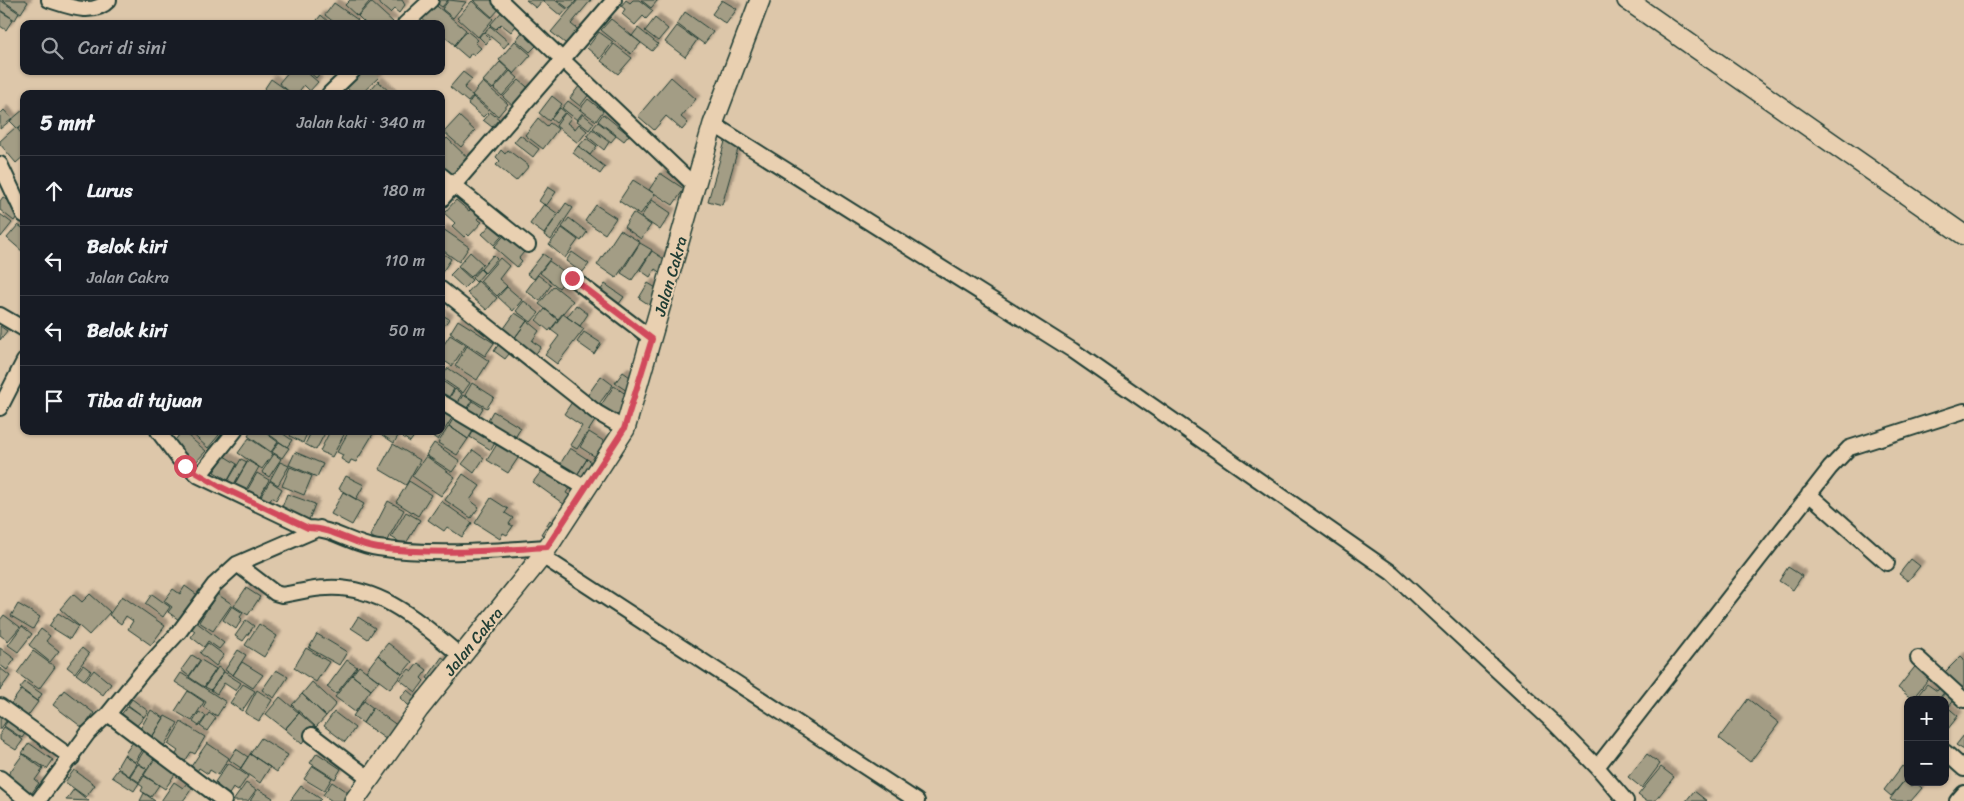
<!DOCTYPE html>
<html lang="id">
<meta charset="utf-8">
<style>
body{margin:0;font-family:Sriracha,sans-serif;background:#242831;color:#f1f3f6}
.controls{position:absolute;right:15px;bottom:15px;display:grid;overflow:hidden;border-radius:10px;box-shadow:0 1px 4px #0004}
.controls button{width:45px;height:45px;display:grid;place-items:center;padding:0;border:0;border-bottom:1px solid #363941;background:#171b24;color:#f1f3f6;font:25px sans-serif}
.stop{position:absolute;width:15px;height:15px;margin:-11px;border:4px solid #d1495b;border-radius:50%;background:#fff}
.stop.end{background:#d1495b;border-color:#fff;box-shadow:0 1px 5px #0008}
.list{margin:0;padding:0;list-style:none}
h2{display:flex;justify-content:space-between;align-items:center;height:65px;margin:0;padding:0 20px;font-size:21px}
h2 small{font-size:16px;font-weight:400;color:#9ea1a6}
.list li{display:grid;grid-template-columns:32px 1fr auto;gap:15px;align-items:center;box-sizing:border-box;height:70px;padding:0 20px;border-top:1px solid #363941}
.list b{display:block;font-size:19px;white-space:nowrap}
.list p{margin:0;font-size:16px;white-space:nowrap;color:#9ea1a6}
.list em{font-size:16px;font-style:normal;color:#9ea1a6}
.icon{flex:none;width:28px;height:28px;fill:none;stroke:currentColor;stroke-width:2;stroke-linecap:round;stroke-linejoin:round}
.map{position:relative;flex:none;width:1964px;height:801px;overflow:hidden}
.search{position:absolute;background:#171b24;box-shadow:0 1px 4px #0004;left:20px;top:20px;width:425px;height:55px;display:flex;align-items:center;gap:12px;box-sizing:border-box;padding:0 18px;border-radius:10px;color:#9ea1a6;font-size:19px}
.panel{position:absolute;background:#171b24;box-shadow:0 1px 4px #0004;left:20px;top:90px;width:425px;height:345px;border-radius:10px}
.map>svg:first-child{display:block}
.building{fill:#a39d85;stroke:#1f3d34;filter:url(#shadow)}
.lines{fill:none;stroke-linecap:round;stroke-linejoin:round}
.street-casing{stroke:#1f3d34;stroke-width:18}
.secondary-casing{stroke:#1f3d34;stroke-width:22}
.street{stroke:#e9d0b1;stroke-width:14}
.secondary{stroke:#e9d0b1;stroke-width:19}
.route{stroke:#d1495b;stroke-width:6}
.labels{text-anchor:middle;stroke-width:4;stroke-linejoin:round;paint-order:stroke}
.street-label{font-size:16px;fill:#1f3d34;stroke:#e9d0b1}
</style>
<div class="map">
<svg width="1964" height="801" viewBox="0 0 1964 801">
<defs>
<filter id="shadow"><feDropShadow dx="4.5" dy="-4.5" stdDeviation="1" flood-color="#0004"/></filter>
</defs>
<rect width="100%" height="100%" fill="#ddc7aa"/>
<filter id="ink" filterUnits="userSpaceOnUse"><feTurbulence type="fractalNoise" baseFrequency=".02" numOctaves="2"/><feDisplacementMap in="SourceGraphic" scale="10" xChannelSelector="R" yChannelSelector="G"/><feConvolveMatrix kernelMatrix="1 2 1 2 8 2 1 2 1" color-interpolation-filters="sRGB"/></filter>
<g filter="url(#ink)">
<path class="building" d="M0,0L19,13L15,20L0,10Z
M2,0H25L28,2L21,13Z
M350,0H370V1L357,16L345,5Z
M375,0H402L405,5L399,13L394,9L390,13Z
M436,0H448L442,7L435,2Z
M449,0L466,2L453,18L442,9Z
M473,0H492L500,8L492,17Z
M526,0H543L536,8Z
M544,0H555L567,9L561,16L543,1Z
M557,0H575L576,1L569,9Z
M578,0H591L571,24L582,33L570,47L551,32Z
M626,0L630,3L633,0H639L653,11L646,19L643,16L635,25L622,14L625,9L621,6Z
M641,0H658L651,8Z
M722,0L737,9L726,24L712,14Z
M472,1L493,19L478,37L457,18Z
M371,2L393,22L392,24H366L358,16Z
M334,3L358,20L356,24H336L325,15Z
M433,3L466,30L455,45L441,34V24H428L421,18Z
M504,9L519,22L511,32L501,24L496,29L490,25Z
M0,11L13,19L6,30L0,26Z
M685,12L713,32L704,44L677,24Z
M321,15L331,24H314Z
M655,18L668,29L658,41L645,31Z
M611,19L641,43L631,54L601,30Z
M490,26L509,42L504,48L485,32Z
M677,26L697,40L685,57L665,42Z
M638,28L658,44L652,51L632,36Z
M467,31L478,40L475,43L481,48L474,55L471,53L468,58L454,46Z
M523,31L538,44L530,52L516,40Z
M483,32L490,39L486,44L479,37Z
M599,32L613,42L600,59L587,48Z
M515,41L531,55L514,74L499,60Z
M614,44L632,58L618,74L601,61Z
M500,62L509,70L493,89L483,81Z
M289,71H305L318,82L310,91L304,85L297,94H292L279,83Z
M308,71H322L316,78Z
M360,71H373L379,77L361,94H353L345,86Z
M510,71L518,78L502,96L494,89Z
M463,72L472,79L464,88L473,96L468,102L450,87Z
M671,77L696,99L681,117L688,123L682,130L666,116L654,130L638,116Z
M271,79L288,91L286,94H261Z
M519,80L533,92L517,110L503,97Z
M378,81L392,94H367Z
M483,82L508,104L498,116L472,95Z
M580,85L590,93L580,106L570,98Z
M552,96L562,104L549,121L539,113Z
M473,97L489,111L483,117L468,104Z
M588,99L603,111L596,121L580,109Z
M568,101L583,112L577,120L562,108Z
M560,108L565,112L556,123L551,119Z
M24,109V124L18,129L10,121Z
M4,110L12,119L0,129V114Z
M490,112L499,119L492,127L483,120Z
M565,113L571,118L567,123L575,129L579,124L587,131L578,143L556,126Z
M583,114L594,123L589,130L577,121Z
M603,114L629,135L624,141L598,121Z
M459,116L475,131L461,147L444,132Z
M538,118L547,126L550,123L558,129L543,149L525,135Z
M598,122L616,136L611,142L593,128Z
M16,127L24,137V156L16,163L0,144V141Z
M592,129L609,142L604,150L587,136Z
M520,135L539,149L533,157L514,142Z
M447,138L472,162L454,181L441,170V144Z
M586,138L597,146L590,155L579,146Z
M726,138L740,142L722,205L708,201Z
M578,146L605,167L600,174L573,153Z
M501,150L505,154L508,150L529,166L516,181L496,165L500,161L496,157Z
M660,173L684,189L673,205L649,190Z
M633,180L655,194L640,215L619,201Z
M548,187L556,192L546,206L539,201Z
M3,197L22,210L14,221L0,210V201Z
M456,200L469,211L475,205L483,212L477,219L482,222L469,236L467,234L464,237L452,226L455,223L444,213Z
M652,200L671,213L660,230L641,217Z
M566,203L573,208L551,240L544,235Z
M544,204L558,214L544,234L530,224Z
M596,205L616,218L605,234L585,221Z
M633,213L651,225L641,239L624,227Z
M0,214L12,223L1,237L0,236Z
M569,218L587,232L581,241L562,227Z
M495,220L506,231L494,245L482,234Z
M18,225L24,229L23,252L7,238Z
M562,228L578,240L565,258L549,245Z
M443,229L469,247L459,262L441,249V232Z
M509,230L524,243L519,248L524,252L519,258L522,261L517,267L494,247Z
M620,230L640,242L616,278L597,265Z
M640,243L652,250L632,280L621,273Z
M652,251L670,263L662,274L655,269L650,277L640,270Z
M441,252L451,259L441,274Z
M470,252L483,264L471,277L458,266Z
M572,252L589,264L582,273L566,261Z
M543,254L550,259L534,279L527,274Z
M493,255L497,259L485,273L481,269Z
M500,258L509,266L499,279L507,286L497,296L480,281Z
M549,261L569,275L559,288L540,273Z
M458,267L472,280L464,288L450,275Z
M480,269L484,273L476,282L472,278Z
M538,275L551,285L540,301L526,291Z
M478,281L497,298L487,310L467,293Z
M648,283L661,291L651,306L639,298Z
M605,284L624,297L616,308L598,294Z
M554,286L573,301L558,319L539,304Z
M507,287L522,300L513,311L498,297Z
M524,301L539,313L531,322L516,311Z
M576,305L588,314L580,326L567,317Z
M545,309L558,320L549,331L536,320Z
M515,313L527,321L511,343L500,334Z
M441,314L449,319L441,330Z
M563,314L584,329L557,364L545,355L559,336L551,330Z
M458,320L494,343L485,356L450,333Z
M527,321L539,331L532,341L541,347L534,356L511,343Z
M0,326L7,331L0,340Z
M584,332L601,343L594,354L577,342Z
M450,335L466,345L452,366L441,359V349Z
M501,341L513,349L505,359L494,351Z
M467,346L489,361L477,380L455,366Z
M448,368L470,383L463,393L441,378Z
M623,372L637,382L630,393L615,383Z
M601,376L613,385L599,404L587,396Z
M441,380L454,389L445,403L441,400Z
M472,383L494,397L487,408L465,395Z
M614,386L630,397L616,419L599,408Z
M455,389L462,394L453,408L446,403Z
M463,395L472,400L463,414L455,408Z
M574,399L598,416L577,449L570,445L582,426L564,414Z
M473,401L483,408L475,421L464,414Z
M441,407L454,415L438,440L425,431H441Z
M493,411L521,428L511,444L484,427Z
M456,414L476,426L468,439L449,426Z
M449,426L468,439L457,455L438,443Z
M476,427L497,439L491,450L470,437Z
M182,431L206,451L196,462L173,443Z
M189,431H214L219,435L208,448Z
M251,431H263L278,442L271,452L248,436Z
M264,431H279L292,440L287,447Z
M292,431H308L303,443L290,436Z
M312,431H326L316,450L305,444Z
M330,431H346L332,457L320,451Z
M349,431H369L373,434L356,462L351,460L349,464L341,459L343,455L337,452Z
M376,431H401L394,443Z
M407,431L415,435L410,442L403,437Z
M589,432L610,445L600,460L580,447Z
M249,438L273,454L262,469L238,453Z
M499,441L520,455L508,473L487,460Z
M279,442L289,448L282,458L272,452Z
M434,443L460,461L452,472L426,455Z
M393,444L420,460L406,485L379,469Z
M570,448L587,459L574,480L557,469Z
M473,450L484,458L474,473L462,464Z
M295,452L323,464L317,477L289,465Z
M274,454L281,459L269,477L262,472Z
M224,456L237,464L228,480L214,472Z
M426,456L455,477L441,496L412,476Z
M241,459L247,462L234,484L228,481Z
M587,459L600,467L587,488L574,480Z
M248,461L259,467L244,493L233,487Z
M280,462L289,466L278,485L270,480Z
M290,467L312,476L304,495L282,486Z
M544,468L570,487L566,493L571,496L565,505L533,482Z
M257,473L269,480L257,501L245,494Z
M463,474L480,486L470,500L479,507L471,518L445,500Z
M346,476L364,485L356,499L339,489Z
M270,481L282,489L276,500L272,497L267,507L258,501Z
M409,481L431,495L418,516L396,502Z
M343,492L364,504L352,525L331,514Z
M287,494L315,504L309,520L281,510Z
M491,498L508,509L505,513L513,518L509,524L513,526L507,535L503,533L500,539L475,523Z
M388,501L404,510L385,544L370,536Z
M441,501L472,523L462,537L447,527L444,531L428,520Z
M406,512L420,520L405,545L391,537Z
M550,520L560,527L551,540L541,534Z
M1911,559L1920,566L1908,581L1899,574Z
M1788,567L1802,576L1793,590L1779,581Z
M185,586L200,597L189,613L185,611L179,620L168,612L172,607L164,601L173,589L180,594Z
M246,588L260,597L248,615L234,606Z
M73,594L82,602L90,594L110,612L89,635L60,609Z
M152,594L170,607L163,617L145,604Z
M217,594L232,604L213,631L199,622Z
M122,596L165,626L151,645L128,629L133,621L126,616L121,624L109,615Z
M18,604L40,617L33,629L11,616Z
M232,606L243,613L240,617L242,619L236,629L223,620Z
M58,613L78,626L70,639L49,626Z
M4,615L20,627L8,641L0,635V620Z
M358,617L375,628L368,639L351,628Z
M246,620L254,626L243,641L235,636Z
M196,622L224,643L219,649L208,641L204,647L191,637L195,631L191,628Z
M259,624L277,636L264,657L245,645Z
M22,626L32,634L18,652L8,645Z
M41,629L50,636L46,641L59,651L50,662L29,645Z
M317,634L347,652L339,665L309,648Z
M208,643L224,655L216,666L200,653Z
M388,643L412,662L402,674L378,655Z
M0,648L15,659L7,670L0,665Z
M82,648L89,654L75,673L67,667Z
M306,648L329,662L316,682L294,668Z
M238,650L246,655L233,675L225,670Z
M33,651L55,667L39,689L17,673Z
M192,655L200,660L189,676L181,670Z
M378,655L402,674L390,689L366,671Z
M1961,656L1964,659V689L1959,694L1940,677Z
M442,657L452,664L436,685L427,678Z
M201,660L216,669L204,687L189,677Z
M347,660L357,667L336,694L327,687Z
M242,662L263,675L253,688L233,675Z
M418,663L427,670L421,678L424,681L416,692L400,680L409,669L412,671Z
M1918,663L1932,675L1912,699L1898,688Z
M83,665L91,671L84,680L76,674Z
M359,666L379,681L371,690L352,675Z
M218,667L224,671L211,690L205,687Z
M0,668L10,676L0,690Z
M94,670L111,684L103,695L85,681Z
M276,670L288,677L274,698L262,690Z
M224,672L241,683L236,691L224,683L217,694L211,690Z
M181,673L226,702L217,716L203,707L206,702L175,682Z
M352,675L371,690L355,712L335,697Z
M25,682L42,694L37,701L20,688Z
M312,682L336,704L326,716L302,694Z
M243,684L255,691L242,711L230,703Z
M1927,684L1937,691L1941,686L1946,690L1938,700H1914Z
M21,690L38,702L24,721L7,709Z
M64,690L94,713L83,728L53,705Z
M257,690L272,700L259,721L245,713Z
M407,690L421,702L414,710L400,698Z
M188,691L204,702L192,721L175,711Z
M1945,693L1954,700L1949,707L1945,704V700L1940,699Z
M302,694L326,716L316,727L292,705Z
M280,697L299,713L285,729L266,714Z
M132,699L148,711L144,717L128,705Z
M1748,699L1779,723L1750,762L1719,738Z
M364,701L373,708L363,723L353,716Z
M1945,705L1958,716L1948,729L1945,727Z
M128,706L144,717L135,728L119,717Z
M373,708L398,726L387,740L363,723Z
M151,710L164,718L152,737L140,729Z
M0,711L9,717L0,730Z
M199,712L206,716L199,726L193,722Z
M334,712L355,728L345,742L324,726Z
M209,713L216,718L207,731L200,726Z
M299,713L315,727L302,744L285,729Z
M11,716L29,728L22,738L4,726Z
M165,716L178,723L164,746L151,739Z
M181,722L205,737L195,754L191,752L184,763L174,757L178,751L168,744Z
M4,727L23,740L16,750L0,740V733Z
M1964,735V750L1956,745Z
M261,738L288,755L277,772L250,754Z
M135,739L145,746L135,762L124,755Z
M29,743L53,760L47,769L22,753Z
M207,743L229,758L218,775L210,770L208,774L199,768L196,773L190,768Z
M147,746L158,753L147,769L137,762Z
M236,749L248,757L241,768L229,760Z
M317,753L341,769L335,779L310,763Z
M23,754L43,769L35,780L39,783L29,797L5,779Z
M250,754L270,767L260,783L240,769Z
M1647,754L1660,764L1642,788L1628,777Z
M124,755L137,764L129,776L117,767Z
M162,759L172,766L169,770L175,774L165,789L144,775L154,760L160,764Z
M228,763L248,776L238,791L233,788L228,796L216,788L218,785L215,782Z
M138,764L147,769L139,782L130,776Z
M313,766L332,778L324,791L304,779Z
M1902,766L1908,771V782L1905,780L1891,796L1884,790Z
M1661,767L1674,777L1655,801H1646L1638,795Z
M118,769L139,783L134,791L112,777Z
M74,770L95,785L86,797L65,782Z
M144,776L159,785L151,797L141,791L143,787L139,784Z
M1904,781L1911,787L1915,782L1922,788L1911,801H1892L1890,799Z
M174,782L183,788L187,783L193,787L183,801H161Z
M332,782L351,795L347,801H332L323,795Z
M246,783L256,790L248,801H233Z
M301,786L321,799L319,801H290Z
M74,789L89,801L66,800Z
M258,789L273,798L271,801H250Z
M1694,791L1707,801H1686Z
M144,793L155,801H140Z"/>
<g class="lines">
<defs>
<path id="street" d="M49,0C68,6 93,17 109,0
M500,0L695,186
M405,24L431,0
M329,94L353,71
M713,124L1072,350L1392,573L1554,723L1597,767L1626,801
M0,164L24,215
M441,175L528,245
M441,200L614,0
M572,278L652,339
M441,289L596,412L625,429
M0,315L24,329
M441,402L587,489
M0,408L24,361
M158,431L179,459L199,476
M235,431L199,476L308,528C333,528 353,545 378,548C434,556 491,551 547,547
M1809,494L1887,563
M542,556L917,801
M237,564L275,593L282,595C296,593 312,588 327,588C381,585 422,624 461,656
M1918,658L1964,700
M0,706L72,758
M108,714L224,801
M312,735L369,778
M1945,752L1964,769
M1597,767L1830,468L1849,448L1964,411
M0,778L28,801
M38,801L88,733L108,714L142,672L179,632L214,585L237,564L320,528
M1957,801L1964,793"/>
<path id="secondary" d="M1627,0L1964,235
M354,801L419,709L542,556L625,429L713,124L760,0"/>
</defs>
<use href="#street" class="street-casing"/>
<use href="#secondary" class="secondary-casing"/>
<use href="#street" class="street"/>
<use href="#secondary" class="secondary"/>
</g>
</g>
<g class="lines" filter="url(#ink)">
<path class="route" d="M185,466L221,487L308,528C333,528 353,545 378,548C434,555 491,551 547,547L624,429L652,339L572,278"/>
</g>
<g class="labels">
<g class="street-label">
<text transform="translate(670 276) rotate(-74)" y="6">Jalan Cakra</text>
<text transform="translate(473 641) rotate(-51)" y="6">Jalan Cakra</text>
</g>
</g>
</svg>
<div class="controls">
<button>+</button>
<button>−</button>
</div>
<div class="stop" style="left:185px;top:466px"></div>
<div class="stop end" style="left:572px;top:278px"></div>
<div class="search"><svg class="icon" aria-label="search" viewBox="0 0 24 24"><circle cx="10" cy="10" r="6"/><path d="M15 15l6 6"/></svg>Cari di sini</div>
<section class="panel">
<h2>5 mnt<small>Jalan kaki · 340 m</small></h2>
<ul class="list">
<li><svg class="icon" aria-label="ahead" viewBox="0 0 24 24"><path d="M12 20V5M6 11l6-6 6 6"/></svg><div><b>Lurus</b></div><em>180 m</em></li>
<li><svg class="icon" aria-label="left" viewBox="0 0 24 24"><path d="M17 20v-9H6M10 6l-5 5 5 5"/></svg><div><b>Belok kiri</b><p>Jalan Cakra</p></div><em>110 m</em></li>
<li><svg class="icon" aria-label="left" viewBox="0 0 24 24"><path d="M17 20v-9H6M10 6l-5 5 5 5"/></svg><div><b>Belok kiri</b></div><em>50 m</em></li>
<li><svg class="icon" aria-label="arrive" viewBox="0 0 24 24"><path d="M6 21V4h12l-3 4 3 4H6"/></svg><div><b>Tiba di tujuan</b></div></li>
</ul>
</section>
</div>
